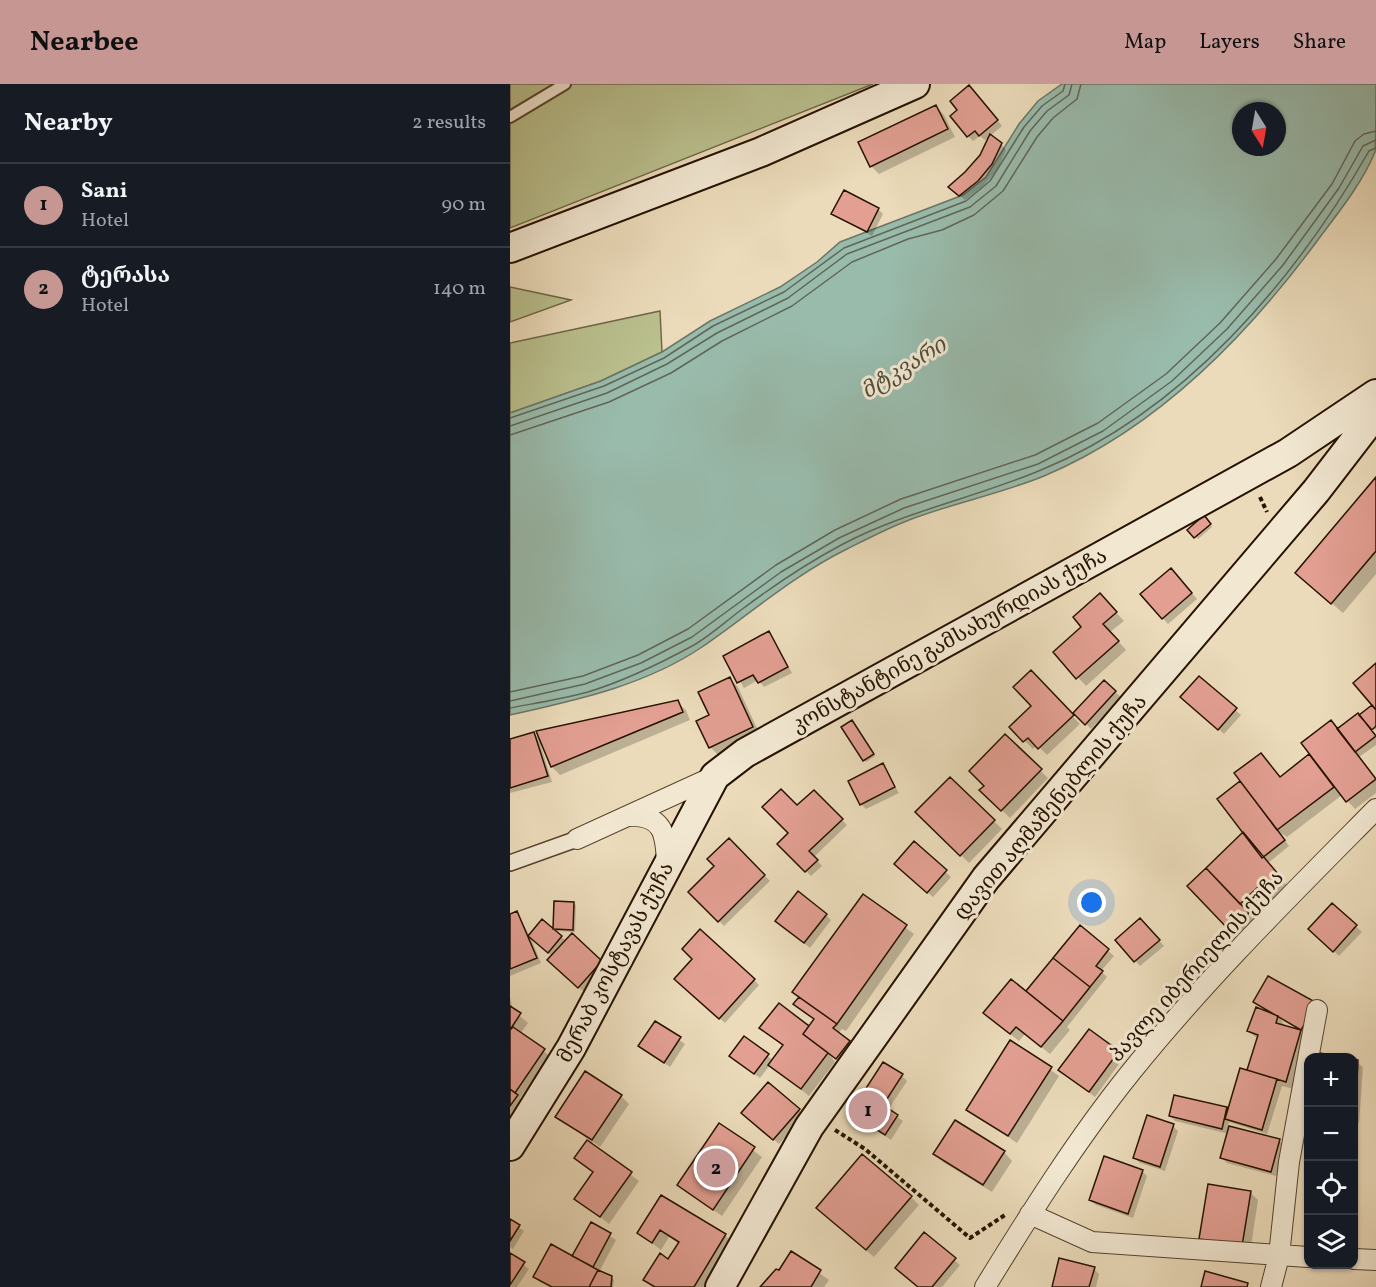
<!DOCTYPE html>
<meta charset="utf-8">
<style>
body{margin:0;font-family:Vollkorn,"Noto Serif Georgian",serif;background:#20242c;color:#f1f3f6}
.controls{position:absolute;right:18px;bottom:18px;display:grid;overflow:hidden;border-radius:12px;box-shadow:0 2px 4px #0004}
.controls button{width:54px;height:54px;display:grid;place-items:center;padding:0;border:0;border-bottom:2px solid #363941;background:#171b24;color:#f1f3f6;font:30px sans-serif}
.compass{position:absolute;left:722px;top:18px;width:54px;height:54px;border-radius:50%;background:#171b24;box-shadow:0 2px 4px #0004;rotate:169deg}
.you{position:absolute;left:582px;top:819px;width:21px;height:21px;margin:-15px;border:4px solid #fff;border-radius:50%;background:#1a73e8;box-shadow:0 0 0 9px #1a73e833}
.badge{display:grid;place-items:center;width:39px;height:39px;border-radius:50%;background:#c59692;color:#111;font-size:20px;font-weight:700}
.pin{position:absolute;translate:-50% -50%;border:3px solid #fff;box-shadow:0 2px 6px #0006}
.list{margin:0;padding:0;list-style:none}
h2{display:flex;justify-content:space-between;align-items:center;height:78px;margin:0;padding:0 24px;font-size:26px}
h2 small{font-size:20px;font-weight:400;color:#9ea1a6}
.list li{display:grid;grid-template-columns:39px 1fr auto;gap:18px;align-items:center;box-sizing:border-box;height:84px;padding:0 24px;border-top:2px solid #363941}
.list b{display:block;font-size:22px;white-space:nowrap}
.list p{margin:0;font-size:20px;white-space:nowrap;color:#9ea1a6}
.list em{font-size:20px;font-style:normal;color:#9ea1a6}
.icon{flex:none;width:33px;height:33px;fill:none;stroke:currentColor;stroke-width:2;stroke-linecap:round;stroke-linejoin:round}
.map{position:relative;flex:none;width:866px;height:1203px;overflow:hidden}
header{display:flex;align-items:center;gap:36px;box-sizing:border-box;height:84px;padding:0 30px;background:#c59692;color:#111}
header strong{font-size:28px}
nav{display:flex;gap:33px;margin-inline-start:auto;font-size:21px}
main{display:flex}
aside{flex:1;background:#171b24}
.map>svg:first-child{display:block}
.green{fill:#bac08e;stroke:#706847;stroke-width:1.5}
.water{fill:#99bbac;stroke:#6b7767;stroke-width:1.5;fill-rule:evenodd}
.shadow{fill:#0003;fill-rule:evenodd}
.lines{fill:none;stroke-linecap:round;stroke-linejoin:round}
.shore{stroke:#606656;stroke-width:1.5}
.building{fill:#e29f92;stroke:#261100;stroke-width:1.5}
.service-casing{stroke:#57442e;stroke-width:14}
.pedestrian-casing{stroke:#57442e;stroke-width:18}
.minor-casing{stroke:#57442e;stroke-width:22}
.secondary-casing{stroke:#261100;stroke-width:32}
.path{stroke:#261100;stroke-width:4;stroke-dasharray:4.5 3;stroke-linecap:butt}
.service{stroke:#f2e8d2;stroke-width:10}
.pedestrian{stroke:#f2e8d2;stroke-width:15}
.minor{stroke:#f2e8d2;stroke-width:20}
.secondary{stroke:#f2e8d2;stroke-width:28}
.labels{text-anchor:middle;stroke-width:6;stroke-linejoin:round;paint-order:stroke}
.street-label{font-size:21px;fill:#261100;stroke:#f2e8d2}
.water-label{font-size:22px;font-style:italic;fill:#4e4c3c;stroke:#f2e8d2}
</style>
<header>
<strong>Nearbee</strong>
<nav><a>Map</a><a>Layers</a><a>Share</a></nav>
</header>
<main>
<aside>
<h2>Nearby<small>2 results</small></h2>
<ul class="list">
<li><span class="badge">1</span><div><b>Sani</b><p>Hotel</p></div><em>90 m</em></li>
<li><span class="badge">2</span><div><b>ტერასა</b><p>Hotel</p></div><em>140 m</em></li>
</ul>
</aside>
<div class="map">
<svg width="866" height="1203" viewBox="0 0 866 1203">
<rect width="100%" height="100%" fill="#ebdbba"/>
<filter id="stains"><feTurbulence type="fractalNoise" baseFrequency=".00333" numOctaves="4"/><feColorMatrix values="0 0 0 0 .2 0 0 0 0 .09 0 0 0 0 .02 0 0 0 .5 -.17"/></filter>
<radialGradient id="worn" r=".72"><stop offset=".6" stop-color="#630" stop-opacity="0"/><stop offset="1" stop-color="#630" stop-opacity=".3"/></radialGradient>
<path class="green" d="M0,0H363L0,144Z
M0,203L61,216L0,238Z
M150,227L152,268L91,297L0,329V259Z"/>
<path class="water" d="M552,0H866C866,17 866,53 865,68C853,97 832,124 813,149C740,249 650,343 534,392C490,410 443,419 399,436C378,444 357,455 337,465C284,491 240,530 192,563C134,602 66,616 0,631V329L91,297L152,268L200,237L270,203L307,178L330,158L453,111L476,93L509,40L528,17ZM731,27H767V63H731Z"/>
<path class="shadow" d="M464,8L492,42L475,56L470,52L463,57L458,52Z
M426,22L434,31L445,53L369,90L361,82Z
M491,60L496,66L487,86L473,102L455,116L445,108Z
M368,125L373,130L362,152L323,130Z
M866,395V490L833,529L787,489Z
M694,433L702,443L688,455L679,446Z
M666,491L687,515L658,540L632,511Z
M598,520L614,537L600,548L616,566L576,602L545,568Z
M259,549L282,589L254,603L248,596L234,604L215,572Z
M866,581V646L857,641L866,653V661L849,673L866,695V709L845,725L832,711L777,753L768,747L779,762L758,779L780,805L765,820L756,811L737,829L743,835L727,851L679,802L735,748V704L751,670L771,694L829,646L850,633L864,621Z
M521,588L570,640L537,671L527,661L523,665L501,643L523,622Z
M689,594L731,631L714,650L678,618Z
M220,595L228,603L250,651L208,671L200,663L201,632Z
M594,598L611,613L581,645L565,629Z
M167,618L176,626L180,636L50,691L42,683L33,661L31,662L42,698L0,709V656L24,649L31,657Z
M344,640L365,672L356,678L354,676Z
M495,652L538,694L500,734L471,706L476,702Z
M372,681L389,709L356,725L351,720Z
M440,695L492,745L459,779L407,728Z
M304,708L337,741L304,773L312,782L301,792L269,760L280,749L287,723Z
M219,756L260,797L214,842L180,808L206,782Z
M404,759L441,793L423,813L391,785Z
M353,812L404,850L336,947L332,945L328,950L344,963L332,979L319,970L325,978L299,1012L260,981L250,994L226,977L234,954L263,976L274,963L251,944H299L305,936L285,920L290,914L284,908Z
M63,819L66,821L65,848L47,847L45,845Z
M822,821L852,848L829,872L806,850Z
M7,829L20,852L51,853L97,884L74,908L44,881L42,872L20,852L31,879L0,892V832Z
M316,831L321,836L300,864L272,842Z
M630,836L654,862L630,882L607,856Z
M570,843L604,872L591,887L597,893L557,943L560,946L540,970L515,950L509,957L483,937L516,909Z
M184,875L244,896L249,901L215,939L171,900Z
M0,913L3,926L18,939L10,950L40,972L10,1014L16,1020L0,1041Z
M745,918L806,921L797,950L791,948L798,955L784,1005L772,1002L757,1050L719,1038L718,1043L769,1056L774,1062L766,1092L717,1079L712,1074L719,1050L665,1037L660,1032L716,1024L719,1027L743,990L739,986L748,955L738,947L758,928ZM771,935L789,946L775,943Z
M145,939L175,960L160,983L130,962Z
M579,947L614,973L585,1013L550,986Z
M501,958L549,992L507,1059L458,1025Z
M844,977L853,983L849,1039L844,1038Z
M392,992L397,997L378,1026L393,1037L381,1056L342,1029Z
M111,1012L119,1020L90,1063L83,1058L81,1060L129,1097L99,1140L66,1114L84,1089L66,1074L79,1056L47,1032Z
M289,1026L294,1032L269,1060L238,1034Z
M209,1041L252,1073L212,1132L169,1101Z
M663,1042L668,1047L655,1087L630,1079L624,1073Z
M494,1068L502,1077L482,1108L433,1078L425,1070Z
M632,1087L637,1092L623,1134L586,1121L580,1116Z
M740,1108L748,1116L740,1169L699,1163L691,1155Z
M151,1113L215,1151L223,1160L197,1203H142L135,1196L159,1177L169,1160L159,1153L151,1166L129,1149Z
M401,1113L409,1121L364,1173L316,1132Z
M0,1137L14,1147L3,1165L0,1163Z
M81,1140L106,1156L89,1188L104,1196L103,1203H40L30,1198L25,1192L63,1174Z
M414,1150L450,1181L432,1203H409Z
M281,1169L319,1196L314,1203H252L270,1188Z
M0,1171L19,1185L7,1203H0Z
M584,1185L589,1190L586,1203H543Z"/>
<g class="lines">
<path class="shore" d="M0,334L94,302L154,274L203,242L274,208L334,164L456,117L480,97L514,43L532,22L553,7L555,0
M0,342L97,309L157,280L207,249L278,214L337,170L460,123L486,102L520,47L537,27L559,11L562,0
M0,351L99,318L161,289L212,257L282,222L342,178L398,155L432,146L464,131L493,107L527,53L543,34L567,15L571,0
M0,608L73,592L128,571L178,545L266,481L325,446L391,415L525,371L588,339L656,290L710,239L766,175L822,100L845,57L854,50L866,47
M0,617L75,600L131,579L182,553L271,488L329,454L394,424L528,380L593,347L662,297L717,245L773,181L829,104L853,62L866,56
M0,624C26,619 52,615 78,608C114,597 151,579 184,561C201,551 215,538 231,526C263,502 297,479 333,460C396,427 465,414 531,386C673,328 784,198 859,67L866,64"/>
</g>
<path class="building" d="M459,1L488,36L469,52L465,47L457,53L440,32L447,26L440,17Z
M426,21L438,45L360,83L348,58Z
M480,50L492,59L482,80L468,97L449,112L438,103L455,88L470,71Z
M334,106L369,124L357,148L321,130Z
M866,393V467L821,520L785,489Z
M694,431L701,440L684,454L677,446Z
M661,484L682,509L652,535L630,510Z
M590,509L607,528L593,540L609,557L566,595L543,568L571,543L563,533Z
M259,547L278,583L248,599L243,591L227,599L213,572Z
M866,579V626L843,599Z
M521,586L564,631L528,665L518,654L513,658L499,643L521,622L503,603Z
M689,592L727,624L708,646L670,613Z
M220,593L243,643L199,664L186,637L199,631L188,608Z
M594,596L606,607L575,641L563,629Z
M168,616L173,628L41,683L26,647Z
M862,621L866,626V642L862,646L849,631Z
M848,629L866,652L845,668L827,645Z
M342,636L364,670L353,677L331,643Z
M821,636L866,695L836,718L791,659Z
M24,648L38,692L0,704V655Z
M495,650L532,685L491,727L469,706L474,702L459,687Z
M751,669L770,693L799,670L824,703L767,746L724,689Z
M373,679L385,703L350,721L338,697Z
M440,693L485,736L450,772L405,728Z
M730,697L775,756L752,774L707,715Z
M271,705L287,721L304,706L333,735L299,767L308,776L295,788L267,760L278,749L252,723Z
M733,748L773,796L756,813L747,804L730,820L696,784Z
M219,754L255,791L208,838L178,808L204,782L197,775Z
M404,757L437,786L417,809L384,780Z
M696,784L739,829L720,847L677,802Z
M288,807L317,830L294,859L265,837Z
M353,810L397,841L327,940L282,908Z
M44,817L64,818L63,846L43,845Z
M822,819L847,841L823,868L798,845Z
M7,827L27,874L0,885V830Z
M630,834L650,856L624,878L605,856Z
M32,835L52,852L38,869L18,852Z
M570,841L599,865L586,882L593,887L580,903L543,874Z
M190,845L245,895L209,935L164,895L182,875L172,865Z
M62,849L92,877L68,904L37,876Z
M543,874L580,903L553,937L516,907Z
M758,892L807,919L791,946L743,918Z
M501,895L553,937L531,963L506,943L500,950L473,929Z
M289,913L327,940L323,944L340,957L326,975L293,950L304,935L283,920Z
M269,919L299,942L293,950L318,969L291,1005L258,981L273,961L249,944Z
M0,922L11,929L0,946Z
M746,923L768,932L766,939L791,946L776,998L737,986L748,951L737,947Z
M145,937L171,953L154,979L128,962Z
M3,943L35,965L5,1009L0,1005V946Z
M579,945L609,967L579,1008L548,986Z
M234,952L259,970L244,990L219,972Z
M500,956L542,983L498,1052L456,1026Z
M810,969L834,974H809Z
M844,975L848,976L845,1035H844Z
M373,978L393,990L373,1021L388,1031L375,1051L340,1029Z
M730,984L767,995L752,1046L715,1035Z
M75,987L112,1011L82,1056L45,1033Z
M258,998L290,1025L263,1056L231,1029Z
M0,1005L8,1011L0,1022Z
M664,1011L717,1023L712,1045L659,1032Z
M637,1031L664,1040L650,1083L623,1074Z
M445,1036L495,1067L473,1101L423,1070Z
M209,1039L245,1063L203,1126L167,1101Z
M719,1042L770,1055L761,1088L710,1074Z
M77,1056L122,1088L90,1133L64,1115L83,1088L64,1074Z
M352,1070L402,1112L356,1166L306,1124Z
M594,1072L633,1086L618,1130L579,1116Z
M698,1100L741,1107L732,1162L689,1155Z
M151,1111L216,1150L184,1203H145L133,1196L150,1169L158,1175L169,1158L150,1146L142,1159L127,1149Z
M0,1135L10,1141L0,1157Z
M81,1138L101,1149L83,1183L62,1172Z
M414,1148L446,1174L422,1203H408L385,1184Z
M41,1160L88,1186L79,1203H42L23,1193Z
M281,1167L311,1186L301,1203H250L266,1185L269,1186Z
M0,1169L15,1178L0,1201Z
M549,1174L585,1183L579,1203H542Z
M88,1186L102,1192L101,1203H79Z
M695,1187L738,1199L737,1203H691Z"/>
<g class="lines">
<defs>
<path id="service" d="M0,33L55,0"/>
<path id="pedestrian" d="M0,779L67,755"/>
<path id="minor" d="M118,732C154,730 156,751 157,780
M67,755L205,692
M520,1130L582,1158L798,1173
M844,1175L866,1176
M475,1203C520,1130 567,1055 621,988C696,895 782,810 866,725
M761,1203L769,1172L779,1078L807,926"/>
<path id="secondary" d="M0,164L251,68L405,0
M0,1062L61,964L205,692L235,669L778,369L866,310
M210,1203L299,1043L476,794L806,407L866,329"/>
</defs>
<use href="#service" class="service-casing"/>
<use href="#pedestrian" class="pedestrian-casing"/>
<use href="#minor" class="minor-casing"/>
<use href="#secondary" class="secondary-casing"/>
<path class="path" d="M750,413L757,428
M325,1046L355,1065L460,1154L495,1131"/>
<use href="#service" class="service"/>
<use href="#pedestrian" class="pedestrian"/>
<use href="#minor" class="minor"/>
<use href="#secondary" class="secondary"/>
</g>
<g class="labels">
<g class="street-label">
<text transform="translate(439 556) rotate(-29)" y="7">კონსტანტინე გამსახურდიას ქუჩა</text>
<text transform="translate(540 723) rotate(-50)" y="7">დავით აღმაშენებლის ქუჩა</text>
<text transform="translate(105 878) rotate(-62)" y="7">მერაბ კოსტავას ქუჩა</text>
<text transform="translate(686 882) rotate(-48)" y="7">პავლე იბერიელის ქუჩა</text>
</g>
<g class="water-label">
<text transform="translate(393 283) rotate(-32)" y="8">მტკვარი</text>
</g>
</g>
<rect width="100%" height="100%" filter="url(#stains)"/>
<rect width="100%" height="100%" fill="url(#worn)"/>
</svg>
<div class="controls">
<button>+</button>
<button>−</button>
<button><svg class="icon" aria-label="locate" viewBox="0 0 24 24"><circle cx="12" cy="12" r="6"/><path d="M12 2v4M12 18v4M2 12h4M18 12h4"/></svg></button>
<button><svg class="icon" aria-label="layers" viewBox="0 0 24 24"><path d="M12 4l9 5-9 5-9-5zM3 14l9 5 9-5"/></svg></button>
</div>
<svg class="compass" viewBox="-18 -18 36 36"><path d="M0-13l5 13h-10z" fill="#e53935"/><path d="M0 13l5-13h-10z" fill="#9ea1a6"/></svg>
<div class="you"></div>
<div class="pin badge" style="left:358px;top:1026px">1</div>
<div class="pin badge" style="left:206px;top:1084px">2</div>
</div>
</main>
